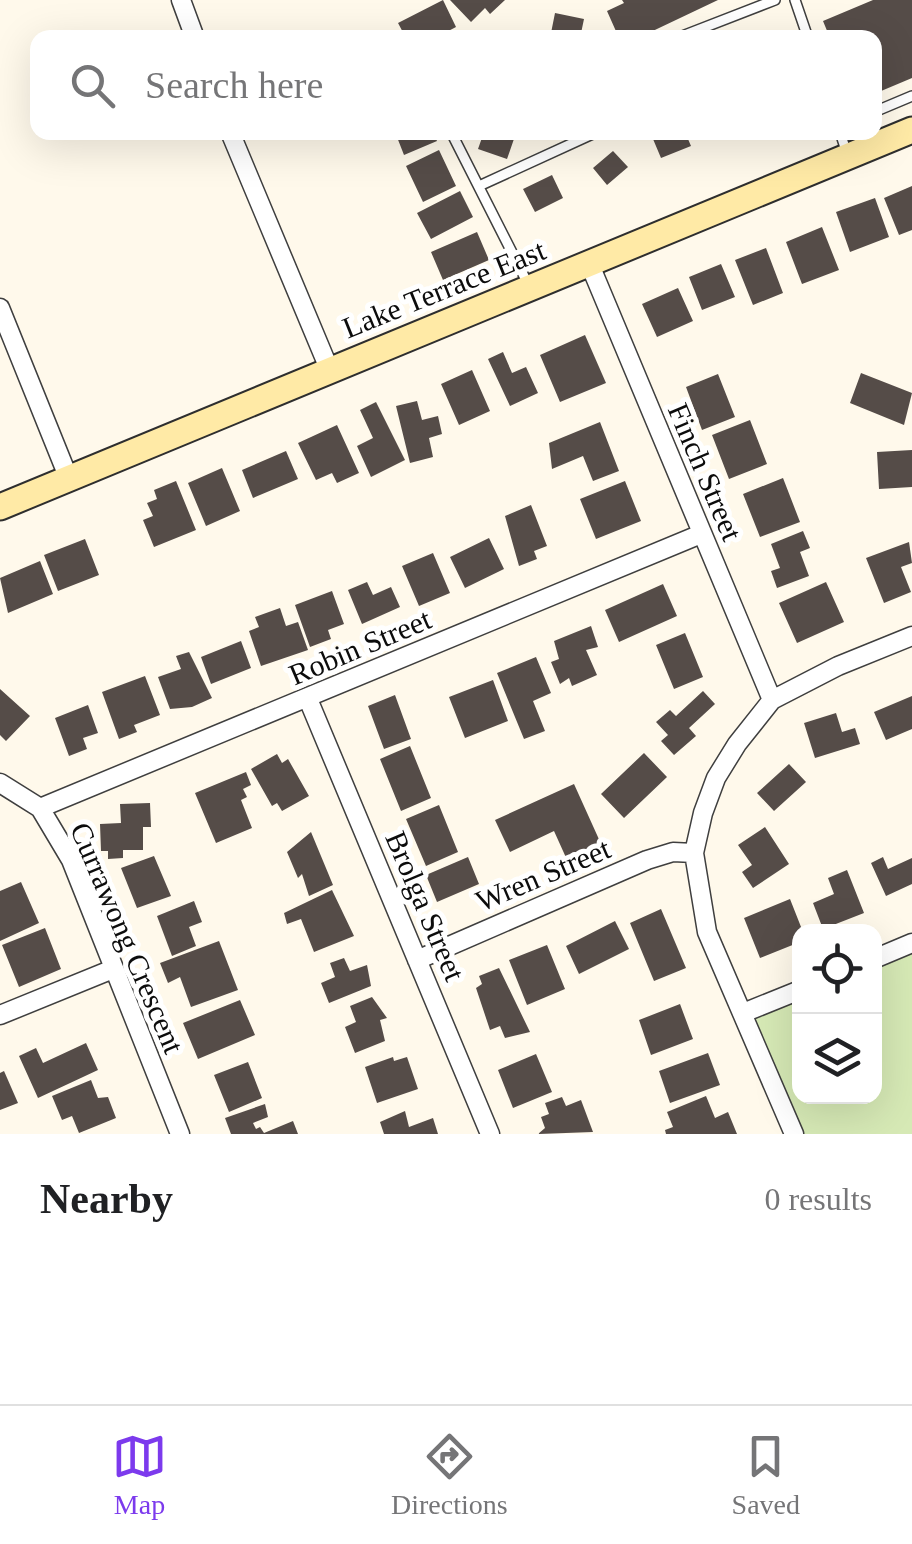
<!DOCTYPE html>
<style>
body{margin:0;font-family:"Times New Roman",serif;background:#f6f6f6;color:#202124}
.controls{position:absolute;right:30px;bottom:30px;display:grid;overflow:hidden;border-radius:20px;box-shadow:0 10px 40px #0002}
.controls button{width:90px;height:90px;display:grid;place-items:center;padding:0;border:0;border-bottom:2px solid #e0e0e0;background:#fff;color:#202124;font:50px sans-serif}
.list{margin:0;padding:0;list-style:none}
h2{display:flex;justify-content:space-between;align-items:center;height:130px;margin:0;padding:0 40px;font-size:42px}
h2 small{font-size:32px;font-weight:400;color:#757577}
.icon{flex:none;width:55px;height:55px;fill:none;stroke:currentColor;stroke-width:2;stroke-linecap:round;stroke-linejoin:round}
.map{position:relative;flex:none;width:912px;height:1134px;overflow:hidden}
.search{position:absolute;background:#fff;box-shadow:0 10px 40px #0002;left:30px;right:30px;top:30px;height:110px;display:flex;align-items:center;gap:25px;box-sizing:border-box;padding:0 35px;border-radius:20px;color:#757577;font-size:38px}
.sheet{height:270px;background:#fff}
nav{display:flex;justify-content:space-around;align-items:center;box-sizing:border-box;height:140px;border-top:2px solid #e0e0e0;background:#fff;font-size:28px;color:#757577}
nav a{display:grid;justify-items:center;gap:5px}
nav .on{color:#7c3aed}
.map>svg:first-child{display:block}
.green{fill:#d6e9b5}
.building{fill:#554c48}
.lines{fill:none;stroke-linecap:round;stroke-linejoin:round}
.lane-casing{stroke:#3f3f3f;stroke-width:12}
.street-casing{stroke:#3f3f3f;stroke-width:21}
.secondary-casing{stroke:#2e2e2e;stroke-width:29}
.lane{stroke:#fff;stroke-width:9}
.street{stroke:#fff;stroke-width:18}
.secondary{stroke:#ffeaa6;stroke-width:25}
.labels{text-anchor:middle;stroke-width:10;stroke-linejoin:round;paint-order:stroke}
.street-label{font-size:30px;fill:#0c0c0c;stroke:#fff}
</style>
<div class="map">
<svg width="912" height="1134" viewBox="0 0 912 1134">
<rect width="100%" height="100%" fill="#fff9eb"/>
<path class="green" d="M912,943V1134H794L743,1013L799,990L800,1096H874L875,959Z"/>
<path class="building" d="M443,0L456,27L435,38H406L398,23Z
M450,0H505L490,14L485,8L471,22Z
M622,0H718L638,38H619L607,11L624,3Z
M873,0H912V78L874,94V38H830L823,21Z
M555,13L584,19L580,38H550Z
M395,132H433L437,141L404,155Z
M484,132L515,136L507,159L478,149Z
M667,132H685L691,146L661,158L653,139Z
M439,150L456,186L423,202L406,166Z
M613,151L628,167L607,185L593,168Z
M552,175L563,198L535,212L523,189Z
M912,186V230L899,235L884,198Z
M460,191L473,217L431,239L417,213Z
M875,198L889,237L850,252L836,212Z
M822,227L839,270L802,284L786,242Z
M477,232L489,260L443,280L431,252Z
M766,248L783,293L753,305L735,260Z
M721,264L735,297L702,310L689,277Z
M678,288L693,321L657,337L642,304Z
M585,335L606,383L560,402L540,355Z
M503,352L512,373L526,367L538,393L510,406L488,359Z
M472,370L490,411L459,425L441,384Z
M861,373L912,393L904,425L850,403Z
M718,374L735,417L702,430L686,387Z
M417,401L422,420L438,416L442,434L429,438L433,457L410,463L396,406Z
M376,402L405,460L371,477L357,446L373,438L360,410Z
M750,420L767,464L729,479L712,435Z
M600,422L619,471L593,481L583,456L552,469L549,443Z
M337,425L359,473L337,483L332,473L316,480L298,443Z
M912,450V487L879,489L877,452Z
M286,451L298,479L253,498L242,470Z
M222,468L240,511L206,526L188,483Z
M783,478L800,522L760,537L743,494Z
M176,481L196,530L154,547L143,520L153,516L147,503L157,499L154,490Z
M625,481L641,521L596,539L580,499Z
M531,505L547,546L534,551L537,559L519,566L505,516Z
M803,531L810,548L800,552L809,576L777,588L771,571L780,568L771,544Z
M489,538L504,569L465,588L450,557Z
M85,539L99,575L58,591L44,555Z
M909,542L912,563L901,567L911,592L884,603L866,558Z
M433,553L450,593L419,606L402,566Z
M40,561L53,594L8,613L0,578Z
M367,582L373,595L391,587L400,607L362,624L348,590Z
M826,582L844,622L797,643L779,603Z
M663,584L677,616L619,642L605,610Z
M332,591L344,624L328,630L331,639L310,647L295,605Z
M280,608L286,626L298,622L308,650L261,666L249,631L259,627L255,617Z
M591,626L598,647L586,650L597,675L572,686L569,678L560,684L551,662L559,659L554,641Z
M685,633L703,677L674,689L656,645Z
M241,641L251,668L211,684L201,657Z
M189,652L212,698L192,707L170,709L158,677L181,669L176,656Z
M536,657L551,693L533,701L545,731L524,739L497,673Z
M145,676L160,715L134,725L137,732L119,739L102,692Z
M493,680L508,721L465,738L449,697Z
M0,689L30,716L6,741L0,735Z
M703,691L715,704L689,728L696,736L674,755L661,741L668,735L656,722L670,710L676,716Z
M395,695L411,739L384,749L368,706Z
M912,696V729L886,740L874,712Z
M88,705L98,733L83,738L87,749L69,756L55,718Z
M836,713L842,732L855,728L860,744L815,758L804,723Z
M410,746L431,798L401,811L380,759Z
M644,753L667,777L624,818L601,794Z
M277,754L282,763L288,759L309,796L282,811L277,803L272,806L251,769Z
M789,764L806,782L774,811L757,793Z
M246,772L251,785L243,789L247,797L241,800L252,828L216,843L195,793Z
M574,784L602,846L568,862L554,831L510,852L495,820Z
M150,803L151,827H143V850H123V858L108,859V851H101L100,824L121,823L120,804Z
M439,805L458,852L426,866L406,819Z
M765,827L789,864L753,888L742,872L752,865L738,845Z
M311,832L333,885L309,896L302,874L298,878L287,852Z
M154,856L171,896L137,908L121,868Z
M468,857L479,884L437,902L426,875Z
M883,857L888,869L912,858V884L886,896L871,863Z
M847,870L864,913L823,929L813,903L834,894L828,878Z
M21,882L39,923L0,941V891Z
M332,890L354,936L314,952L301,919L287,924L284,913Z
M790,899L803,932H800V942L760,958L744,918Z
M194,901L202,922L189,927L196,946L172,956L157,916Z
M661,909L686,968L654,981L630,923Z
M615,921L629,949L579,974L566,946Z
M45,928L61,969L19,987L2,945Z
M219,941L238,990L191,1007L180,977L168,983L160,963Z
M547,945L565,989L527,1005L509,960Z
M344,958L350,971L367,965L371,986L329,1003L321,983L335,977L330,963Z
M499,968L530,1032L505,1038L500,1026L490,1030L476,988L482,984L479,976Z
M372,997L387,1018L380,1020L385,1041L355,1053L345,1027L356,1022L350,1006Z
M240,1000L255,1035L198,1059L183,1023Z
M680,1004L693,1039L651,1055L639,1020Z
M86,1043L98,1070L38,1098L19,1056L36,1048L43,1063Z
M708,1053L720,1085L670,1103L659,1071Z
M536,1054L552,1092L513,1108L498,1070Z
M393,1057L394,1061L407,1057L418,1089L377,1103L365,1067Z
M248,1062L262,1098L229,1112L214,1075Z
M4,1071L18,1103L0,1110V1073Z
M91,1080L98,1098L108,1097L116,1118L79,1133L72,1116L62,1120L52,1096Z
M706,1096L715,1118L728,1112L737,1134H666L665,1130L673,1127L667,1112Z
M562,1097L566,1106L581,1100L593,1132L538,1134L545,1128L541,1117L549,1114L545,1103Z
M265,1104L268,1117L253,1123L256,1129L260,1127L264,1133L293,1121L298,1134H231L225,1118Z
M405,1111L409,1127L433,1118L438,1134H384L380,1122Z"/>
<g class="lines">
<defs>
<path id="lane" d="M795,0L808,38
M677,38L775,0
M874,112L912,96
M451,132L529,286
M840,132L847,154
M479,186L597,132"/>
<path id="street" d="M181,0L195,38
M230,132L330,371
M590,265L772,700
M0,308L69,479
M308,699L490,1134
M0,783L40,808L71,860L180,1134
M40,808L701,534
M874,959L912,943
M417,960L647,860L673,852L694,853
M743,1013L800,990
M0,1015L113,969
M794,1134L707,932L694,853L703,813L716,778L737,744L772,700L838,666L912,636"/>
<path id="secondary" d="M0,507L912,130"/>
</defs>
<use href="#lane" class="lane-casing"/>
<use href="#street" class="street-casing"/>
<use href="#secondary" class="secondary-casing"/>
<use href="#lane" class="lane"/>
<use href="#street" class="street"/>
<use href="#secondary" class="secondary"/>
</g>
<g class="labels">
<g class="street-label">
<text transform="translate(444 289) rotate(-22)" y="10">Lake Terrace East</text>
<text transform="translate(705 472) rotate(67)" y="10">Finch Street</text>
<text transform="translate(360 647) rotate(-23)" y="10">Robin Street</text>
<text transform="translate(543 875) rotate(-23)" y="10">Wren Street</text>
<text transform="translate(425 906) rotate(67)" y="10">Brolga Street</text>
<text transform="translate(127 938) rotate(67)" y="10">Currawong Crescent</text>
</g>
</g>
</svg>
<div class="controls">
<button><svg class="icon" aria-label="locate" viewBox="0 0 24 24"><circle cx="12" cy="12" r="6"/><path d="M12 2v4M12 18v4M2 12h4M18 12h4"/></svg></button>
<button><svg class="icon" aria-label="layers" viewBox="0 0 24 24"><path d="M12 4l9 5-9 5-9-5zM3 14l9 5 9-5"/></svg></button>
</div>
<div class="search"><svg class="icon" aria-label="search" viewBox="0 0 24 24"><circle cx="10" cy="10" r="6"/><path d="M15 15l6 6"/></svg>Search here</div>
</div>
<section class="sheet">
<h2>Nearby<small>0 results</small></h2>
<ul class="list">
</ul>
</section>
<nav>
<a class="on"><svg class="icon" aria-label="map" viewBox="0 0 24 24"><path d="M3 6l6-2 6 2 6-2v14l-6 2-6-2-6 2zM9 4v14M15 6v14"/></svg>Map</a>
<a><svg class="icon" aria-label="directions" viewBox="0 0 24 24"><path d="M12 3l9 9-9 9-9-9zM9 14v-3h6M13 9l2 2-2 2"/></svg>Directions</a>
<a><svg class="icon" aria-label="saved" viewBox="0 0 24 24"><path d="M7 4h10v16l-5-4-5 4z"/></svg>Saved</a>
</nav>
